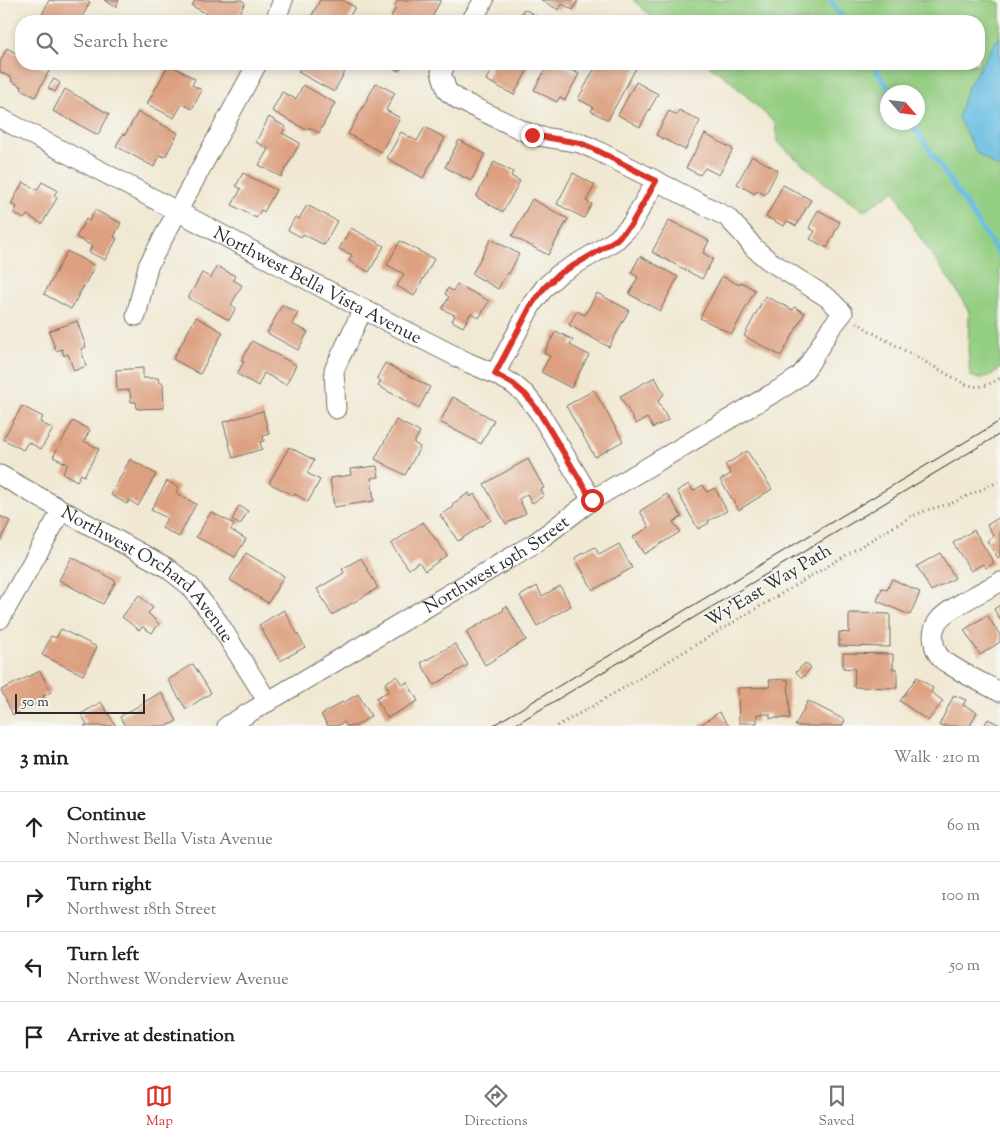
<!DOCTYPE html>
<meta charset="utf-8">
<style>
body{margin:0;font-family:"Sorts Mill Goudy",serif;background:#f2f2f2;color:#202124}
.compass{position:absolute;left:880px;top:85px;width:45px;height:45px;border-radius:50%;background:#fff;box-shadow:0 2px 8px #0003;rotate:118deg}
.scale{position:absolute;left:15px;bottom:12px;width:130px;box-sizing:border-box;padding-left:5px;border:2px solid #2b2b2b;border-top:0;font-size:14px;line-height:18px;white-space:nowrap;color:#2b2b2b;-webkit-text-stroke:4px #f6f6f2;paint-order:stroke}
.stop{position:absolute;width:15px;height:15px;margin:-11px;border:4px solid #d93025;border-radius:50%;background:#fff}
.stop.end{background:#d93025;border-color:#fff;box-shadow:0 1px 5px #0008}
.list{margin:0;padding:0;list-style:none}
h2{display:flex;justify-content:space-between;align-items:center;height:65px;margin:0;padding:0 20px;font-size:21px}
h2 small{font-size:16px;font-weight:400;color:#757577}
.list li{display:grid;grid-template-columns:32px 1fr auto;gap:15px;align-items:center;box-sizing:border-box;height:70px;padding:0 20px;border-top:1px solid #e0e0e0}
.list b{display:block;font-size:19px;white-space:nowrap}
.list p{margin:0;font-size:16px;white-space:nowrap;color:#757577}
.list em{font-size:16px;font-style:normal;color:#757577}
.icon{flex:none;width:28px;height:28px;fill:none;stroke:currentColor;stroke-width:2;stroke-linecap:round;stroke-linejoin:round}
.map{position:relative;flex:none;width:1000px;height:726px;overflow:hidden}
.search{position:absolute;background:#fff;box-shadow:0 2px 8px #0003;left:15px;right:15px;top:15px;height:55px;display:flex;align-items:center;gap:12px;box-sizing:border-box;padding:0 18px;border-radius:20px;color:#757577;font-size:19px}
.sheet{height:345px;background:#fff}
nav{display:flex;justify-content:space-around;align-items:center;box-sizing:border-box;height:70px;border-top:1px solid #e0e0e0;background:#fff;font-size:14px;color:#757577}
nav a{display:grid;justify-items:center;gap:2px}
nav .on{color:#d93025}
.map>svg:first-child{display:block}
.green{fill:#94ce82;stroke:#607c56;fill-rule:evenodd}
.water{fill:#63bce1;stroke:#477486}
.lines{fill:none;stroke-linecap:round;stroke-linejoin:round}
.stream{stroke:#63bce1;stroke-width:5}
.building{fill:#dda181}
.street-casing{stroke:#706d65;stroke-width:21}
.path{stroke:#706d65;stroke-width:3;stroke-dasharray:1 4;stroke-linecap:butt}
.street{stroke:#fff;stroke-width:19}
.tram{stroke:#2b2b2b;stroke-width:1}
.route{stroke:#d93025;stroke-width:6}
.labels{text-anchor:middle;stroke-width:4;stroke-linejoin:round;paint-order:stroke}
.street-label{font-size:18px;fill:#2b2b2b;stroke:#f6f6f2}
</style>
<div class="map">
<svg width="1000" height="726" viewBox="0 0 1000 726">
<rect width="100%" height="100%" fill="#f6f6f2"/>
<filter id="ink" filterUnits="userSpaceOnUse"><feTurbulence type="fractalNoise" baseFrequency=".02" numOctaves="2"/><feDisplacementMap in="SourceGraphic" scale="10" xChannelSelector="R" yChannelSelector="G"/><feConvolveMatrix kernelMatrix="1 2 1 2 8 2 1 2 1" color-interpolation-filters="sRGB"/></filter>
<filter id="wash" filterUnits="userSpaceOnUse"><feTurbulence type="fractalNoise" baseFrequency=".0096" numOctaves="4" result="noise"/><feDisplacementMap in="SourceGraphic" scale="20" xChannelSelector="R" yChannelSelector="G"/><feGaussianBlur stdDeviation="1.12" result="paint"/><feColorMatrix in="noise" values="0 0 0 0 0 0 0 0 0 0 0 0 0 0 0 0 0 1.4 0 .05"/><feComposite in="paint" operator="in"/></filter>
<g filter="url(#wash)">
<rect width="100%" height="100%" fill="#f0e8d2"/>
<path class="green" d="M633,0H992L1000,3V369L991,375L979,379L970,376L968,349L969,312L957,291L917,233L895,190L864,211L825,183L777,142L775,123L729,80L707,64H979V21H657ZM888,92H918V122H888Z"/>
<path class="water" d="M998,38H1000V169L977,153L958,118L967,88Z"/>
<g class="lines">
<path class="stream" d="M830,0L844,21
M872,64L891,92
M911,122L1000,256"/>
</g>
<g id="blocks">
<path class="building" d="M49,0L54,1L55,0H85L90,2L80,21H77L70,18L68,21H39Z
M104,0H119L116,7Z
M195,0H242L245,3L235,21H211L213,17L192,6Z
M320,0H341L355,7L347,21H320L311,17Z
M398,0H441L430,21H399L391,17L396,7L394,6Z
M541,0H578L573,10L562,4L559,10Z
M524,9L546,21H511L514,15L519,18Z
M7,48L21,56V64H35L49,71L35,97L21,89L22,87L11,81L12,78L0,72V62Z
M169,64L195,79L192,85L202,90L192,109L182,104L174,118L147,104Z
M303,64H349L334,92L298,72Z
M385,64H404L399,71Z
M490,64H519L528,69L514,95L486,80L492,68L489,66Z
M548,64H559L579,74L565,100L560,97L557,102L534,90Z
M597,64H629L636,68L608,120L591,111L593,107L578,99Z
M54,79L60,83L55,92L48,88Z
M636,82L658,94L640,127L618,115Z
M376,83L395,93L386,110L400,118L381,152L348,134Z
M303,85L335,103L319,133L309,127L307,130L272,111L282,92L296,99Z
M65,89L109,114L98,135L53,111Z
M679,110L700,121L685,150L656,135L669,111L677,115Z
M138,112L178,133L165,157L160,155L154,167L116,146L123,134L125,135Z
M269,117L286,127L282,133L300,143L281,177L259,165L268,149L256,142Z
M425,127L445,138L423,178L387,158L401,132L417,141Z
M705,134L733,149L719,175L705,168L700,175L686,168Z
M459,140L485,154L471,181L445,167Z
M752,156L778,170L765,195L757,190L755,194L737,184Z
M494,162L513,172L511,176L520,181L503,212L476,197Z
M243,173L276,190L264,212L261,210L256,218L232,205L241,189L236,186Z
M573,173L595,185L586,201L592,204L584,218L557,204Z
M23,182L37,190L42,182L57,190L54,196L57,198L42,224L27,215L24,219L14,213L17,207L11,204Z
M783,185L811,200L796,226L787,221L784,226L766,217Z
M532,199L568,219L548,255L512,236Z
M307,205L337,221L324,245L303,234L301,237L288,230L295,217L299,219Z
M95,210L121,223L114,237L117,239L105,260L89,252L92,246L76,237L86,219L89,221Z
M818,210L840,222L827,248L810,239L815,231L809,228Z
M669,220L709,241L703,253L713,259L702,279L652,252Z
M351,228L384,246L369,272L349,261L352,255L339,249Z
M491,239L519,254L509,274L507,273L498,289L472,274Z
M400,241L434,259L414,296L397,286L404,274L387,265Z
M67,251L95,266L71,309L44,294Z
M640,256L678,277L660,311L629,294L638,277L631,273Z
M217,266L235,276L233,280L242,285L231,305L236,308L229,320L188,298L202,273L211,278Z
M722,276L739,285L741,282L755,290L732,334L700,318Z
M457,284L489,301L479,318L471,313L463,327L452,321L455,315L442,309L449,297L445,294L448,288L453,291Z
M597,293L629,310L609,347L569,325L577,311L585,315Z
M765,296L793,310L794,307L805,313L781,356L744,336Z
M282,305L298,313L292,324L308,332L298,350L267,333Z
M196,317L223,332L200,374L173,359Z
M77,321L86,347L81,349L86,366L74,371L68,354L64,356L62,349L56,351L49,331Z
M556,331L573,340L570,345L589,355L571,388L541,372L550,356L544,353Z
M252,341L296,365L286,385L264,373L258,386L237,374L244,362L241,361Z
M385,363L430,387L419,408L378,386L381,381L377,378Z
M143,368V378H158L159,383H163L164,408L137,409L136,402H131L130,392L129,390L117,391L116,370Z
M655,377L664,394L658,401L668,420L653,428L647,418L636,424L620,396Z
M594,390L623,441L595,457L566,406Z
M453,397L494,420L481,444L440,422Z
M22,406L43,417L40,422L53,429L41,449L28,442L23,450L3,439Z
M263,411L269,434L263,436L264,441L260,442L262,449L233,458L223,422Z
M396,420L420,432L414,443L420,447L405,475L375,459Z
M73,421L90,430L84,441L99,449L84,476L81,474L77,481L63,473L68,464L53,457Z
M289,447L314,460L307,473L320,480L308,502L295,494L294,496L269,483Z
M747,451L772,489L739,510L720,480L731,474L725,465Z
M130,459L156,474L138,506L129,500L127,504L111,495Z
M528,459L544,488L541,489L544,496L532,503L527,494L519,499L526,513L506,524L484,484Z
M377,466L379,477L371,478L374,501L334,507L330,478L351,475L350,469Z
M167,481L179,487L176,493L196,504L179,537L162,528L167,518L151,510Z
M689,484L693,491L703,485L707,492L715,488L727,511L708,521L709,523L698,529L677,491Z
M469,493L471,497L474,494L491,520L458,541L440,515L454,507L452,504Z
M667,494L682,517L673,522L680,532L644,554L633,537L649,527L640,511Z
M239,506L248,511L240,525L232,520Z
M211,512L234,524L231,530L246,539L235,557L196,537Z
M0,516L10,521L0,541Z
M1000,517V557L998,558L987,541L994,536L987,525Z
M423,522L447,555L425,571L419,562L409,569L391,544Z
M974,530L994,563L986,568L983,564L971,571L953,543Z
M619,544L632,568L593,590L575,558L595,547L599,555Z
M246,553L284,576L268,603L230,580Z
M940,553L955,578L931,591L917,566Z
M72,557L116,581L103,604L59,580Z
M361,558L378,588L332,615L317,589L344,573L342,569Z
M892,579L920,592L910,615L877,601L882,588L887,590Z
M537,586L542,596L560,586L571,606L537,626L520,596Z
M139,595L153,608L148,613L159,624L152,633L143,627L139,630L122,617Z
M1000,605V620L994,609Z
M507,606L526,640L485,665L466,632L504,610L503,608Z
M284,610L305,647L280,661L259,625Z
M849,613L890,614V647L839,646V632L849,633Z
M987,615L1000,635V642L980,655L964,630Z
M61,629L97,647L83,675L42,655L51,636L56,638Z
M455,644L468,665L434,685L421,663Z
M843,653L893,654V669H897V688L854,687L855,669L843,668Z
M805,663L811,668L802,678L796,672Z
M193,664L211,693L186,709L168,680Z
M40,671L51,692L43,696L45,700L13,715L1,690Z
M397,676L402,685L407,682L418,701L387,718L376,698L389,691L385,683Z
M917,677L933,688L931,692L943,701L928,721L900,701Z
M788,679L790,718H770V714H757V723H739L738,688L770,687L769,680Z
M161,692L177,721L167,726H125L120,717Z
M358,694L371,716L356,726H346L344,722L337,726H328L321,715L342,702L343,703Z
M954,695L966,700L963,705L977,712L970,726H942L939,725Z
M808,701L845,720L842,726H795Z
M101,702L116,726H84L87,724L81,714Z
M719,712L729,726H699Z
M988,719L1000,725V726H984Z"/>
</g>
</g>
<g filter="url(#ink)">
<use href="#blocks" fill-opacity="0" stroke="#706d65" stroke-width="1"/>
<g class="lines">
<defs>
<g id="street">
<path d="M275,21L283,0"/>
<path d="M471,21L484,0"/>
<path id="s1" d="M0,118L363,309L469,363L495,374L513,384L526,395L539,412L592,500"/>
<path d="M136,316L148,266L257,64"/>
<path d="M495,374L532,304L545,287L559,274L595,253L617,239L631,225L656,181"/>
<path d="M336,409L334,370L363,309"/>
<path id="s2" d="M0,475L62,510L166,567L190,586L218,622L268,702"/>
<path d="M1000,582C986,590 946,609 938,621C934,627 932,635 934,643C935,652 941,660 949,664C965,675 983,683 1000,692"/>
<path d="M0,619L62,510"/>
<path id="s3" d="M227,726L535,543L592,500L787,385L801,375L809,364L830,329L843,313L828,298L768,260L754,248L743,234L727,217L594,149L580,143L532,135L459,100L447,91L441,72L446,64"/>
</g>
</defs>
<use href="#street" class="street-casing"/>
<path class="path" d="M857,322L868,330L965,384C980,389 987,386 1000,378
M557,726L593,706L910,517L927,510L952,503L1000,481"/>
<use href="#street" class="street"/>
<path class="tram" d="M492,726L1000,421
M513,726L1000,434"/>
</g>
</g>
<g class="lines" filter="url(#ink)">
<path class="route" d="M532,135L580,143L594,149L656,181L631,225L617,239L595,253L559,274L545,287L532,304L495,374L513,384L526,395L539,412L592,500"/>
</g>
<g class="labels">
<g class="street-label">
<text dy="6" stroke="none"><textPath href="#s1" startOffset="359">Northwest Bella Vista Avenue</textPath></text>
<text dy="6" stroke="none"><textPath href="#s3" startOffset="314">Northwest 19th Street</textPath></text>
<text dy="6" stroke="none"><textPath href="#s2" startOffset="180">Northwest Orchard Avenue</textPath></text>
<text transform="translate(768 585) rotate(-31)" y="6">Wy'East Way Path</text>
</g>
</g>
</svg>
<svg class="compass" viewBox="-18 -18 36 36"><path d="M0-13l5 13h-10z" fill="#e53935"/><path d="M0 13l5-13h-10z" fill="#757577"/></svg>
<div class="scale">50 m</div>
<div class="stop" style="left:592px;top:500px"></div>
<div class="stop end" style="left:532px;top:135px"></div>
<div class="search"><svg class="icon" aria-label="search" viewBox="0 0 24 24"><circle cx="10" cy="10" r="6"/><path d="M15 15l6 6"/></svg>Search here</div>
</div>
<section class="sheet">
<h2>3 min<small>Walk · 210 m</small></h2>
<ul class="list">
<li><svg class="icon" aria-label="ahead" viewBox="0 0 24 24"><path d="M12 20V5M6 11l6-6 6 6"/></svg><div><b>Continue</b><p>Northwest Bella Vista Avenue</p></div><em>60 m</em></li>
<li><svg class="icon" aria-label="right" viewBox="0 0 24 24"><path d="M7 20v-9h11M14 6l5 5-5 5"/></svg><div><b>Turn right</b><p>Northwest 18th Street</p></div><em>100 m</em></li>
<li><svg class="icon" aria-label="left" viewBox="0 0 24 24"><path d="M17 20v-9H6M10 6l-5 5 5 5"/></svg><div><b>Turn left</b><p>Northwest Wonderview Avenue</p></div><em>50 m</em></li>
<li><svg class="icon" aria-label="arrive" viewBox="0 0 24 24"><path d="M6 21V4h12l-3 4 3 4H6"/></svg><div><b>Arrive at destination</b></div></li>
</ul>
</section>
<nav>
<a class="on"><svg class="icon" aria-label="map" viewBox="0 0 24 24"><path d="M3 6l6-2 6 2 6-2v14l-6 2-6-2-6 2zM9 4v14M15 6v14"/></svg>Map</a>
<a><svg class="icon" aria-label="directions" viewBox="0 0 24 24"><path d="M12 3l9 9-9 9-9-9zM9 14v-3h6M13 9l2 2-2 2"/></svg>Directions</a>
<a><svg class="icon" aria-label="saved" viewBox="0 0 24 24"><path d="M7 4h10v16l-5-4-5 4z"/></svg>Saved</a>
</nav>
